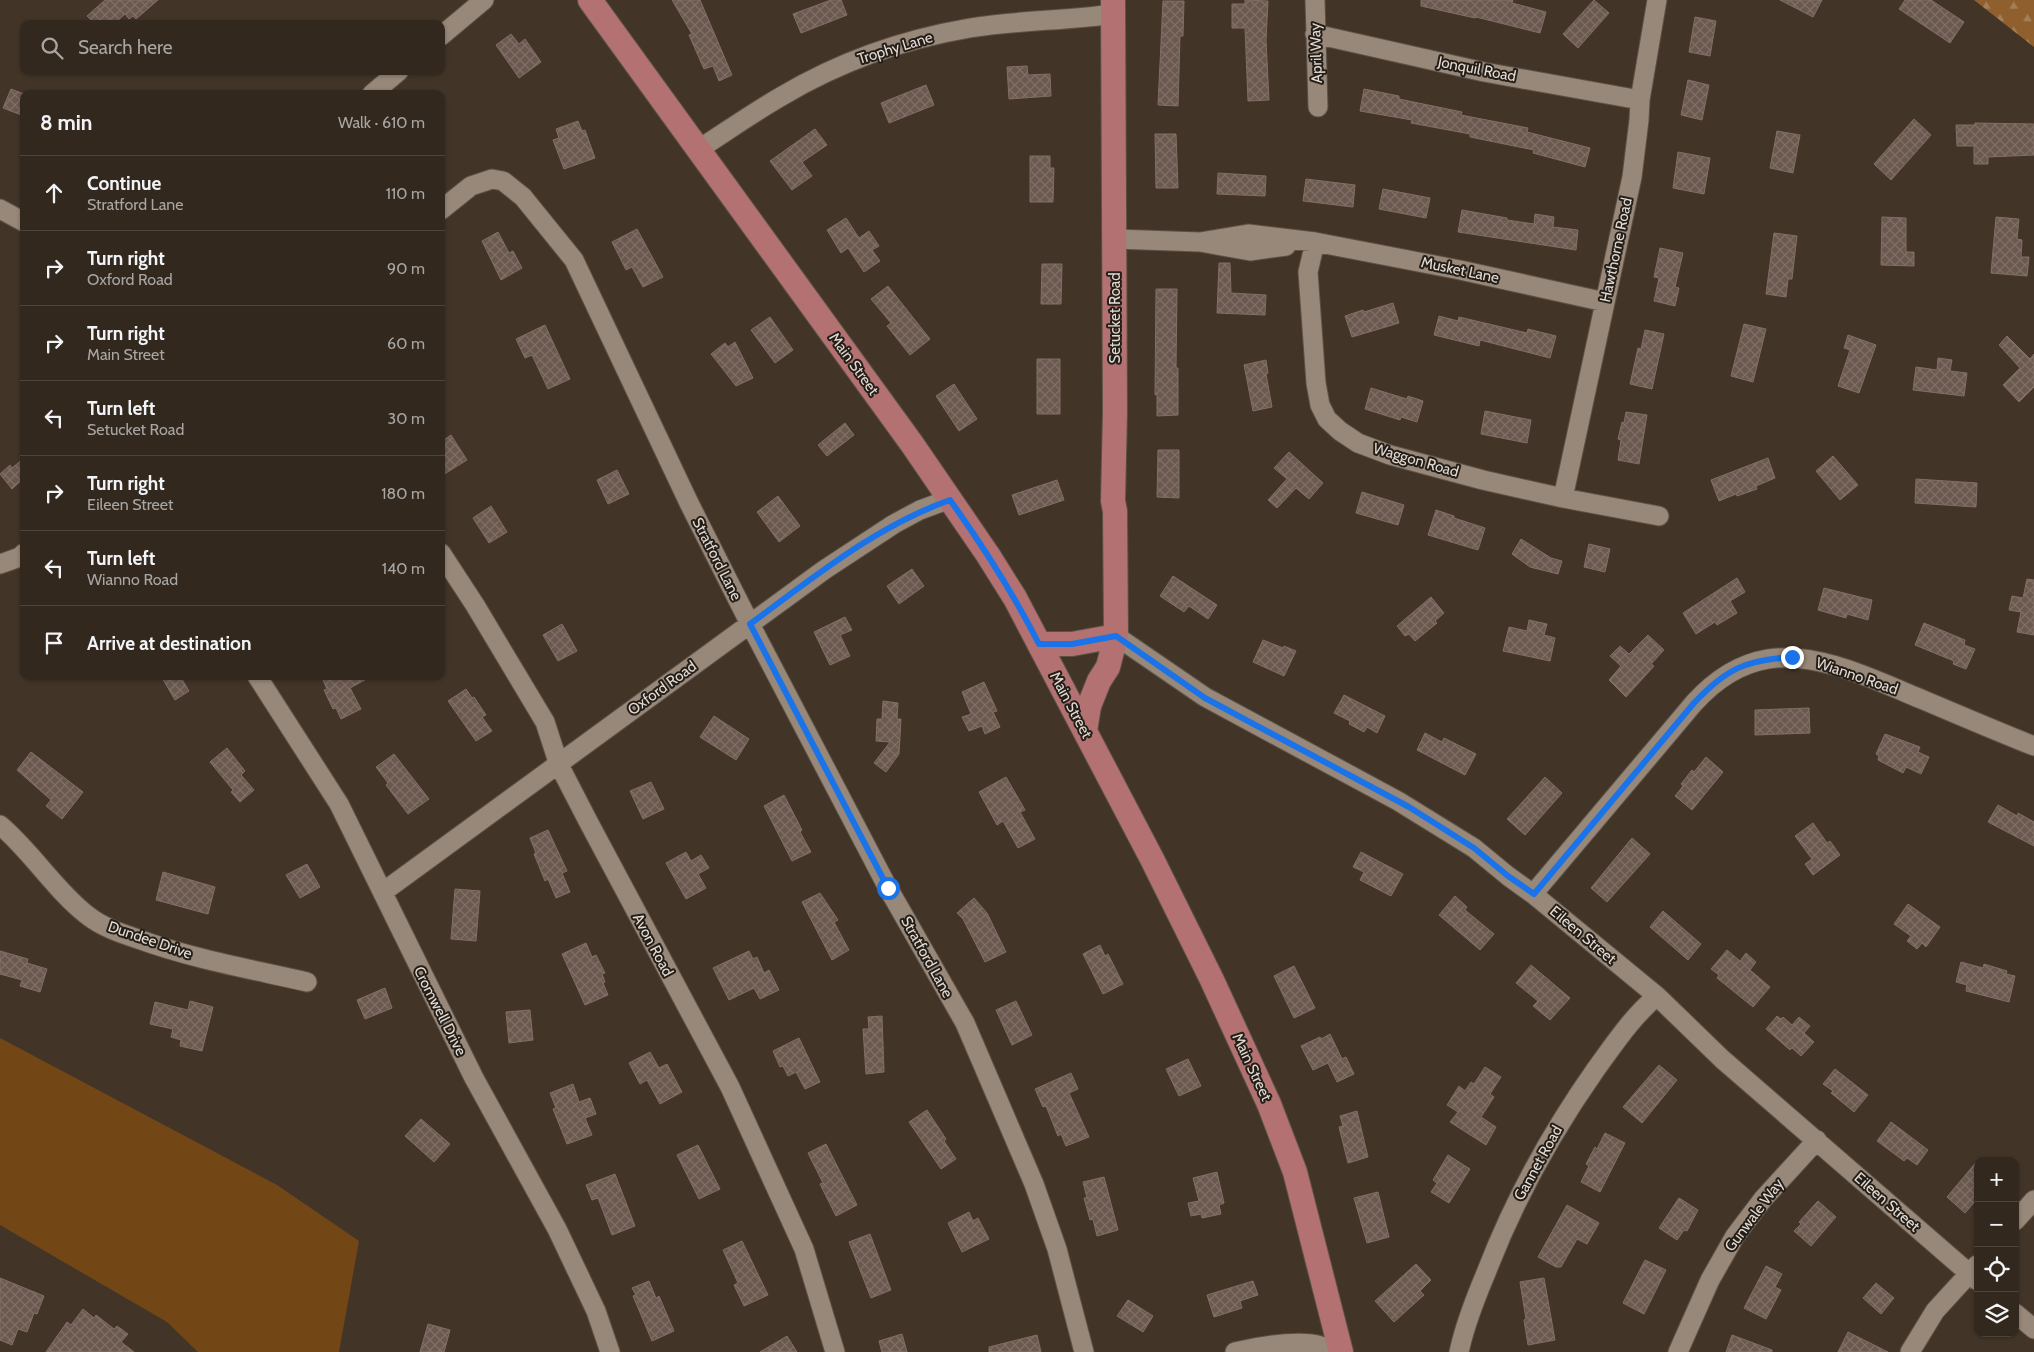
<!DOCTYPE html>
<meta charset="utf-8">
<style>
body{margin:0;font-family:Cabin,sans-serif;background:#3a3027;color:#f1f3f6}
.controls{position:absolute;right:15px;bottom:15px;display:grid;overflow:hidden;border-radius:10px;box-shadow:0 1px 4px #0004}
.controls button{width:45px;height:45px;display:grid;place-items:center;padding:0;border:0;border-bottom:1px solid #4d443c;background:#32281e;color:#f1f3f6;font:25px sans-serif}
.stop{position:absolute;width:15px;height:15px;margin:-11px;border:4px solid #1a73e8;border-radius:50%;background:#fff}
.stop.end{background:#1a73e8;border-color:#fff;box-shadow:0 1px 5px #0008}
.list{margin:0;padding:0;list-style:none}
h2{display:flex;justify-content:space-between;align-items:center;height:65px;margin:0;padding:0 20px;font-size:21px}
h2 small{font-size:16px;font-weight:400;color:#a8a6a4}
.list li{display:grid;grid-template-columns:32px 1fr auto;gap:15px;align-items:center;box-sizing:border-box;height:75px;padding:0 20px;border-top:1px solid #4d443c}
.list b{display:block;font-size:19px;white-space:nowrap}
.list p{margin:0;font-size:16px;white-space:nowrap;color:#a8a6a4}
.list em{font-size:16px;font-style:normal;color:#a8a6a4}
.icon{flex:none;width:28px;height:28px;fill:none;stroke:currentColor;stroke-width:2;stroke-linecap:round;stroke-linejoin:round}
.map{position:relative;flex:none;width:2034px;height:1352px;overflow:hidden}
.search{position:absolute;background:#32281e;box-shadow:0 1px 4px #0004;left:20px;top:20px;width:425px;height:55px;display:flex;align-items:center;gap:12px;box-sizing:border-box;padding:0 18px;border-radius:10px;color:#a8a6a4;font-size:19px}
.panel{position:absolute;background:#32281e;box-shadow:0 1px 4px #0004;left:20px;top:90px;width:425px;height:590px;border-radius:10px}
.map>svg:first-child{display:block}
.green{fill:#724715}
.forest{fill:url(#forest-firs)}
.building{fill:url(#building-cross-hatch);stroke:#826e64}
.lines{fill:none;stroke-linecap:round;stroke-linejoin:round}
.minor-casing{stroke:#5d5147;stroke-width:21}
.major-casing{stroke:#5d5147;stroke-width:26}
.minor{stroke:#988879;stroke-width:19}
.major{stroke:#b37271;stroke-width:24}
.route{stroke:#1a73e8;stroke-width:6}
.labels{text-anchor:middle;stroke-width:4;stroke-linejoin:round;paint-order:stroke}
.street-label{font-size:15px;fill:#e4dbd3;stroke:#241e18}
</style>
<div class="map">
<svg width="2034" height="1352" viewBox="0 0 2034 1352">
<defs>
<pattern id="forest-firs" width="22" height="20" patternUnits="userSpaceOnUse" patternTransform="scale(1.25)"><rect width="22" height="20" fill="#8f602d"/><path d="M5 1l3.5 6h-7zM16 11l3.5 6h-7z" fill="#a47e54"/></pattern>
<pattern id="building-cross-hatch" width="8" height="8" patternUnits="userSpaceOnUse" patternTransform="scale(1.25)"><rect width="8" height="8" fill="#6b584f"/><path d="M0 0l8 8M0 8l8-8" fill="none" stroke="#806f67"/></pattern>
</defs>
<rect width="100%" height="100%" fill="#423528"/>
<path class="green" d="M0,1038L277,1185L359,1241L339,1352H198L167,1322L0,1225Z"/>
<path class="forest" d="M1974,0H2034V47Z"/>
<path class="building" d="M105,0H158L136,19L133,16L129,19L125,14L114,24H95L87,16Z
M672,0H700L732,75L719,81L713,66L704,69L689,35L692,34Z
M831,0H841L847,15L801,33L793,14Z
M1245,0L1268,1L1266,40L1269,100L1248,101L1245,28H1232V4H1245Z
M1421,0H1513L1512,3L1546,12L1540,33L1476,17L1475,18L1421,6Z
M1594,0L1609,13L1578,48L1563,34Z
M1780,0H1822L1813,17Z
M1905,0H1931L1964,22L1950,43L1899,9Z
M1163,1H1184L1183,36H1180L1178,106L1158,105Z
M1695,17L1716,21L1710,56L1689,52Z
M511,34L519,44L525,39L541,62L519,78L496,45Z
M1027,66L1028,75L1050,74L1051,96L1009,99L1007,67Z
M1688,80L1709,85L1702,120L1681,115Z
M926,85L934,105L889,123L881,103Z
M11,89L24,94V116L3,108Z
M1364,89L1399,96V99L1462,112L1461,115L1528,128L1527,132L1590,148L1585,167L1533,153L1534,150L1470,137V134L1411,123L1412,120L1360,111Z
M1914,119L1931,135L1891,180L1874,164Z
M578,121L582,131L585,130L595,158L564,169L553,140L559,138L556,129Z
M1975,123L2034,124V155L1988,157V164H1974V146H1957L1956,125H1975Z
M815,129L827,145L802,162L812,176L792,190L770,161Z
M1777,131L1800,135L1793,173L1770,168Z
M1155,134H1176L1178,188H1156Z
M1678,152L1710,158L1704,194L1673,188Z
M1030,156H1050V168H1054L1053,202H1030Z
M1218,173L1266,176L1265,196L1217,194Z
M1306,179L1355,185L1353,207L1303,201Z
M1383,189L1430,198L1426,218L1379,209Z
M1462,210L1507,218V220L1534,224L1535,214L1554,217L1553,227L1578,230L1576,250L1458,232Z
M1882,217L1906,218V252H1914V266L1881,265Z
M1996,217L2019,219L2017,239L2022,240L2021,257H2029L2027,276L1991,273Z
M846,218L859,238L869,231L879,246L872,250L880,261L864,272L848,248L841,253L827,230Z
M637,229L663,277L643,287L632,267L626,270L612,242Z
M498,232L509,253L513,251L522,268L501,280L482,241Z
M1774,233L1797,236L1792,279H1788L1786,297L1766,294Z
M1660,248L1683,253L1675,287L1679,288L1675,306L1654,301L1659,278L1654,277Z
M1219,263H1230L1231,293L1266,295L1265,315L1217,313Z
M1042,264H1062L1061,304H1041Z
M888,286L930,339L910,355L887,326L891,323L871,299Z
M1156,289H1177L1176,368H1178V415L1157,416V394L1155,395Z
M1393,303L1399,323L1352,337L1345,316L1363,310L1364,312Z
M1439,316L1458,321L1459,317L1527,333L1528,329L1556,336L1550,358L1480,340L1479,346L1434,335Z
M770,317L793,350L775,363L751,330Z
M1744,324L1766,329L1753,382L1731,376Z
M545,325L570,379L548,389L532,355L525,358L516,339Z
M1645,330L1664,334L1652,389L1630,384L1638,348L1641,349Z
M1848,335L1876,345L1859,393L1838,386L1850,350L1844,348Z
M2007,336L2030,359L2034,354V387L2019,402L2003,385L2020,368L1999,345Z
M735,342L753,378L736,386L711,354L725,343L728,347Z
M1938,358L1952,360L1950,371L1967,373L1964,396L1913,390L1916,367L1937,370Z
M1037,359H1060V414H1037Z
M1266,360L1268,373L1266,374L1272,407L1253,411L1244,365Z
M954,384L977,419L959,431L936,396Z
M1371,388L1407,399L1408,396L1423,401L1417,422L1401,417L1400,420L1365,409Z
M1485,411L1531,420L1527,443L1481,434Z
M1626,412L1647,415L1639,464L1618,460L1621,440L1618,439L1622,422L1624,423Z
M845,423L854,435L827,456L818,445Z
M451,435L467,460L441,476V442Z
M1158,450H1179V498L1157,497Z
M1289,452L1323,483L1309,499L1296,488L1277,508L1268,500L1287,479L1274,468Z
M1833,456L1858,485L1840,500L1816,471Z
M24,458V478L12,489L0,474L10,465L12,468Z
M1768,458L1775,478L1756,486L1757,489L1737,496L1736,494L1719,501L1711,480Z
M617,470L629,494L608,504L597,480Z
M1916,479L1977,483L1976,507L1915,503Z
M1057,480L1064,500L1019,515L1012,495Z
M1362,492L1404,505L1398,525L1356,513Z
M778,496L800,526L779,542L757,512Z
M491,506L507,532L489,543L473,518Z
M1436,510L1454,516V518L1485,528L1478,550L1428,535Z
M1521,539L1551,558L1562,561L1558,574L1530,567L1512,554Z
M1589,544L1610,549L1605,572L1584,567Z
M912,569L924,586L899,604L887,586Z
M1173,576L1217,605L1208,619L1189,606L1184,612L1160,596Z
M1737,578L1745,592L1730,601L1737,613L1717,625L1715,622L1696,634L1683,613Z
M2027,579L2034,580V635L2017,632L2021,612L2009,610L2012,596L2023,598Z
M1824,588L1872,600L1868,620L1847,614L1846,618L1818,610Z
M1431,597L1444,613L1435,621L1437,623L1415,641L1409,634L1405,636L1397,626Z
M845,617L852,630L840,635L850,656L830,665L814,632Z
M1529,620L1547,624L1544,635L1555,638L1550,661L1503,651L1509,627L1527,631Z
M1924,623L1965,640L1964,645L1975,649L1966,669L1953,664L1954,661L1915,645Z
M562,624L577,651L558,661L543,635Z
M1648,635L1664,650L1651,664L1654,666L1626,697L1609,680L1621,666L1610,656L1620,646L1629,654Z
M1263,640L1283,648L1284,646L1296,651L1284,676L1253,662Z
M161,676H180L189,691L175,700Z
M330,676H372L350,688L361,709L341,719L336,708L333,709L324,690L327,689L323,680Z
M984,682L997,711L993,712L1000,727L985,734L982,726L969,731L962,717L971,714L962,692Z
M466,689L472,698L474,697L486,715L482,717L492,731L476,741L448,701Z
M1344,695L1385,716L1377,733L1367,727L1364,732L1349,724L1350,721L1334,713Z
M883,701L898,703L897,719H901L899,754L886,772L874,763L890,742L876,741L877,719H882Z
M1809,708L1810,733L1755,735V710Z
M714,716L749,739L736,760L700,737Z
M1425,733L1442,742L1444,738L1476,754L1465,775L1417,750Z
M1885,734L1920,747L1918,752L1929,757L1921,774L1906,767L1903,773L1878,760L1879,756L1876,754Z
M227,748L245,771L241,775L254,790L240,802L231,792L233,790L210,762Z
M31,752L83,792L62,819L46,806L51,800L17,770Z
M394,754L429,799L408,814L386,785L388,783L376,767Z
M1706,757L1723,772L1692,810L1675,796L1683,786L1681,784L1692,770L1694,772Z
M1006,777L1025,810L1020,812L1035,839L1018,848L1003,821L997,825L979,792Z
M1545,777L1562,793L1525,835L1507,819Z
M651,782L664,809L643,819L630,791Z
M784,795L802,830L800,832L811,852L792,861L764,806Z
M1998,805L2017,816L2018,813L2034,822V846L1988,822Z
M1813,823L1827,843L1830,841L1840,855L1813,875L1805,864L1812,859L1795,836Z
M548,830L567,871L562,873L570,892L556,898L548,879L545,881L534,854L536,853L530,838Z
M1632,838L1650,854L1607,902L1591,888Z
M686,852L691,861L701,855L709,868L698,874L706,888L686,899L666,863Z
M1361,852L1403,874L1391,896L1360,880L1364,872L1353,867Z
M307,864L320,887L300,898L286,875Z
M163,872L215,887L208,914L156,900Z
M455,889L480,891L476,941L451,939Z
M820,893L838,920L834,922L849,950L832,960L802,902Z
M1455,896L1467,907L1465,910L1494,934L1480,950L1439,915Z
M974,898L987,913L1006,952L985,962L963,919L957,913Z
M1908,904L1940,927L1926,947L1922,943L1917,949L1907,941L1911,936L1894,924Z
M1663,911L1701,944L1688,960L1650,927Z
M586,943L592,957L596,955L605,973L602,974L605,982L603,983L608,995L585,1005L562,954Z
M1100,945L1105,956L1108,954L1123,984L1103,994L1083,954Z
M1727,950L1740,961L1746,953L1756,962L1750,970L1770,987L1753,1007L1717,978L1719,975L1711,969Z
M0,951L28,959L27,963L47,969L40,992L20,986L22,980L0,974Z
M749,951L753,959L757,957L764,973L769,970L779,990L760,999L754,988L729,1000L713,968Z
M1961,962L1983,968L1984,964L2007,971L2006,974L2015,976L2009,1002L1966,991L1967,985L1956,982Z
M1531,965L1570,998L1550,1020L1533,1006L1538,1001L1516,983Z
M1294,966L1315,1008L1294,1018L1274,976Z
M385,988L392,1008L365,1019L357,1000Z
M190,1001L213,1007L202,1051L180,1046L181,1040L171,1037L173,1029L150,1024L155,1002L188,1010Z
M1016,1001L1032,1035L1012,1045L996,1010Z
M530,1010L533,1040L509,1043L506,1012Z
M882,1016L884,1072L866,1074L863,1029H869L868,1017Z
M1777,1016L1781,1019L1783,1017L1792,1025L1799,1017L1810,1026L1804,1033L1814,1042L1801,1056L1792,1048L1790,1050L1766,1029Z
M1330,1034L1342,1059L1346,1057L1354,1074L1337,1082L1328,1063L1313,1070L1301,1046L1320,1037L1321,1039Z
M799,1038L820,1082L805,1089L796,1072L788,1076L783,1066L780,1067L773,1051Z
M650,1052L659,1068L667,1064L682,1092L660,1104L647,1080L640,1084L629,1063Z
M1188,1059L1201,1086L1179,1096L1166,1069Z
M1659,1065L1677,1080L1642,1123L1623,1107Z
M1485,1067L1501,1077L1490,1094L1494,1097L1481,1117L1496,1127L1486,1145L1450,1122L1458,1112L1447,1105L1459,1086L1465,1091L1471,1082L1474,1084Z
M1835,1069L1868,1095L1854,1112L1831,1093L1833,1091L1823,1084Z
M1071,1073L1078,1089L1069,1093L1089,1137L1066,1146L1061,1134L1058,1136L1046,1106L1043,1107L1035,1089Z
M573,1084L579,1102L590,1098L596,1114L585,1118L592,1135L567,1144L553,1109L556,1108L550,1093Z
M927,1110L946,1139L944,1141L956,1159L941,1169L909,1122Z
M1357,1111L1368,1157L1348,1163L1339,1127L1343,1126L1340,1116Z
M421,1119L450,1144L434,1162L405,1136Z
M1891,1122L1928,1150L1917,1165L1907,1158L1904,1161L1877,1141Z
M1605,1133L1625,1143L1600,1192L1581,1182L1589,1166L1586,1164L1595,1147L1597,1149Z
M826,1144L857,1205L836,1216L820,1184L823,1183L808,1153Z
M698,1145L720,1189L699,1199L677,1155Z
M1448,1155L1470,1169L1449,1203L1431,1192L1437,1183L1433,1180Z
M1978,1160V1198L1965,1213L1947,1197Z
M1217,1172L1224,1203L1219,1205L1221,1214L1202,1218L1201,1214L1191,1216L1188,1203L1199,1201L1193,1178Z
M615,1174L635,1226L612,1235L598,1198L592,1200L586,1185Z
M1104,1177L1118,1230L1097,1236L1093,1219L1090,1220L1084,1198H1087L1083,1182Z
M1378,1192L1389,1237L1367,1243L1354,1198Z
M1679,1198L1698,1210L1687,1231L1684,1230L1677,1240L1659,1228Z
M1818,1201L1836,1217L1811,1246L1794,1231L1801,1224L1799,1222Z
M1567,1205L1599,1223L1587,1244L1577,1239L1561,1267H1556L1538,1257Z
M969,1212L973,1221L978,1218L989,1239L962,1252L948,1223Z
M870,1234L891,1290L871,1298L849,1242Z
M742,1241L768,1295L744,1306L734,1285L738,1283L723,1250Z
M1645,1260L1666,1270L1644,1314L1623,1303Z
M1416,1264L1431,1280L1420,1291L1424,1295L1394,1322L1375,1301Z
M1766,1266L1782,1274L1775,1287L1781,1290L1766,1319L1744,1308Z
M0,1278L44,1296L37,1314L34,1313L27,1332L18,1329L12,1345L0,1340Z
M1544,1278L1555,1340L1528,1345L1524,1320L1526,1319L1520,1282Z
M649,1281L656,1298L659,1296L674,1331L652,1341L633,1296L636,1295L632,1288Z
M1253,1281L1258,1295L1240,1301L1242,1308L1214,1317L1207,1295Z
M1876,1283L1894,1298L1881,1314L1863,1298Z
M1128,1300L1153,1316L1143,1332L1117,1316Z
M83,1309L94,1318L96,1315L114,1329L117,1326L128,1334L121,1342L134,1352H46L67,1322L71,1325Z
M428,1324L450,1330L444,1352H420Z
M1848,1332L1888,1352H1838Z
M902,1334L907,1352H882L879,1341Z
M1037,1335L1041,1352H989V1347Z
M1732,1335L1772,1350V1352H1726Z
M787,1336L797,1352H760Z"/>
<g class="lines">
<defs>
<path id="minor" d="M1315,0L1318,107
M1315,34L1484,72L1640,100
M441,36L484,0
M372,94L399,71
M699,149C727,131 754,112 782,96C839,62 905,39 970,28C1017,20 1066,21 1113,14
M0,209L24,222
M441,210L471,186L492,179L503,181L523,197L574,260L689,503L750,624L888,888L965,1023L1034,1184L1057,1249L1084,1352
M1115,239L1200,242L1250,251L1286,246
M1200,242L1248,234L1315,242L1460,270L1605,302
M1315,242L1308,272L1316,383L1320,405L1327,419L1340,431L1358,443L1390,455L1483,480L1563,498L1659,516
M1563,498L1632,177L1639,120L1640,100L1657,0
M441,553L475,605L545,722L559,765L589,823L730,1087L804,1249L835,1352
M0,564L20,557L24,553
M1116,636L1205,697L1398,801L1474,848L1508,876L1533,894L1657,996L1722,1059L1978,1281
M257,676L339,804L474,1078L557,1229L596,1311L610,1352
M0,825C32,852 54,889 87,915C102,927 120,933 138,939C193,959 250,969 307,982
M383,892L824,570L894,524L920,510L950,499
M1533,894L1694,703C1714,681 1737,664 1768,659C1818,651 1875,680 1921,699C1959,715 1996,731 2034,746
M2015,1221L2034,1200
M2015,1313L2034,1329
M1235,1352C1255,1347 1318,1335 1331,1352
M1459,1352C1465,1324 1475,1299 1486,1273C1514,1200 1551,1133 1596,1069C1615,1043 1632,1017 1657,996
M1678,1352L1710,1280L1735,1236L1763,1199L1817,1140
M1910,1352L1935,1311L1977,1265"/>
<path id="major" d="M590,0L912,444L988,555L1015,598L1152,859L1212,980L1269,1104L1295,1172L1341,1352
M1039,644H1072L1116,636
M1085,731L1089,706L1099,681L1108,667L1116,636L1115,511L1113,501L1115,412L1113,0"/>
</defs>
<use href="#minor" class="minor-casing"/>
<use href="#major" class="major-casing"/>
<use href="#minor" class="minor"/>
<use href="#major" class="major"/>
</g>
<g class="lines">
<path class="route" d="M888,888L750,624C813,578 876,526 950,500C983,546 1013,593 1039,644H1072L1116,636L1205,698L1409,807L1474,848L1508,876L1534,894L1694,703C1726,669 1745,660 1792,657"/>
</g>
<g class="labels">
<g class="street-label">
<text transform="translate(895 48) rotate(-17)" y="5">Trophy Lane</text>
<text transform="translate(1316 53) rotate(-92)" y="5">April Way</text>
<text transform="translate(1477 69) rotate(11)" y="5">Jonquil Road</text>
<text transform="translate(1616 250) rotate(-78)" y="5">Hawthorne Road</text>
<text transform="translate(1460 270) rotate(12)" y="5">Musket Lane</text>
<text transform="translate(1115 318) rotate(-90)" y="5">Setucket Road</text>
<text transform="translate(854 364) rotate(54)" y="5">Main Street</text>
<text transform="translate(1416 460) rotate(16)" y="5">Waggon Road</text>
<text transform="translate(717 559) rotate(63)" y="5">Stratford Lane</text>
<text transform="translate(1857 676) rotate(19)" y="5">Wianno Road</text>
<text transform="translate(662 688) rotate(-36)" y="5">Oxford Road</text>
<text transform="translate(1071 705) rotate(62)" y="5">Main Street</text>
<text transform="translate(1583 935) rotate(40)" y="5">Eileen Street</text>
<text transform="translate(150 940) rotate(19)" y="5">Dundee Drive</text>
<text transform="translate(653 945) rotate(62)" y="5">Avon Road</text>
<text transform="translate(927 957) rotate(61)" y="5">Stratford Lane</text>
<text transform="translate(440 1011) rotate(63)" y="5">Cromwell Drive</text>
<text transform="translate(1252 1067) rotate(65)" y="5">Main Street</text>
<text transform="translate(1538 1163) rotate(-61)" y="5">Gannet Road</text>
<text transform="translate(1887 1202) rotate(41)" y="5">Eileen Street</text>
<text transform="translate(1754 1215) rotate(-53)" y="5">Gunwale Way</text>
</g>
</g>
</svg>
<div class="controls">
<button>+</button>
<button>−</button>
<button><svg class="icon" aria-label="locate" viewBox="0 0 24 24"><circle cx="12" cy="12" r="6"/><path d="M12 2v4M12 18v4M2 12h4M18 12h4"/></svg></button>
<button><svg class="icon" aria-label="layers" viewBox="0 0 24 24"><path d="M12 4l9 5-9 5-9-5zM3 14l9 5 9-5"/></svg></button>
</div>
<div class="stop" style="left:888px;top:888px"></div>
<div class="stop end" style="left:1792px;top:657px"></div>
<div class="search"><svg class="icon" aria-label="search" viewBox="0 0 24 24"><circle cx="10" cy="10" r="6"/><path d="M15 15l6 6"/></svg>Search here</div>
<section class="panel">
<h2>8 min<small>Walk · 610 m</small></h2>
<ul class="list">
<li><svg class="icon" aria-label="ahead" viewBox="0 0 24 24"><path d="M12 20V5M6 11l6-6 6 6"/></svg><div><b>Continue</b><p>Stratford Lane</p></div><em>110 m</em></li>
<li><svg class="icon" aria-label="right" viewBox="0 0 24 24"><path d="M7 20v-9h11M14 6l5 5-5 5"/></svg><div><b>Turn right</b><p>Oxford Road</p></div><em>90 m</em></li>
<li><svg class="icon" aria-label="right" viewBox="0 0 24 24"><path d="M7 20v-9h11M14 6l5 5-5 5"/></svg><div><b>Turn right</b><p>Main Street</p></div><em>60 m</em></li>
<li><svg class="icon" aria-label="left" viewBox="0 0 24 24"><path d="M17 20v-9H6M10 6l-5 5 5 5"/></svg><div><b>Turn left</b><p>Setucket Road</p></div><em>30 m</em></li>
<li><svg class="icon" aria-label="right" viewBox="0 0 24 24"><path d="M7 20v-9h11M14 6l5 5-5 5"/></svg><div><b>Turn right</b><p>Eileen Street</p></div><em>180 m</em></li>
<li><svg class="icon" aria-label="left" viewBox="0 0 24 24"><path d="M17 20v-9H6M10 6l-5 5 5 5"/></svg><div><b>Turn left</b><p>Wianno Road</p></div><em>140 m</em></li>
<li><svg class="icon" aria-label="arrive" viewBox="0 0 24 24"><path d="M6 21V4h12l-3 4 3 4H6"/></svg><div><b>Arrive at destination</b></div></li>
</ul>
</section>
</div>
